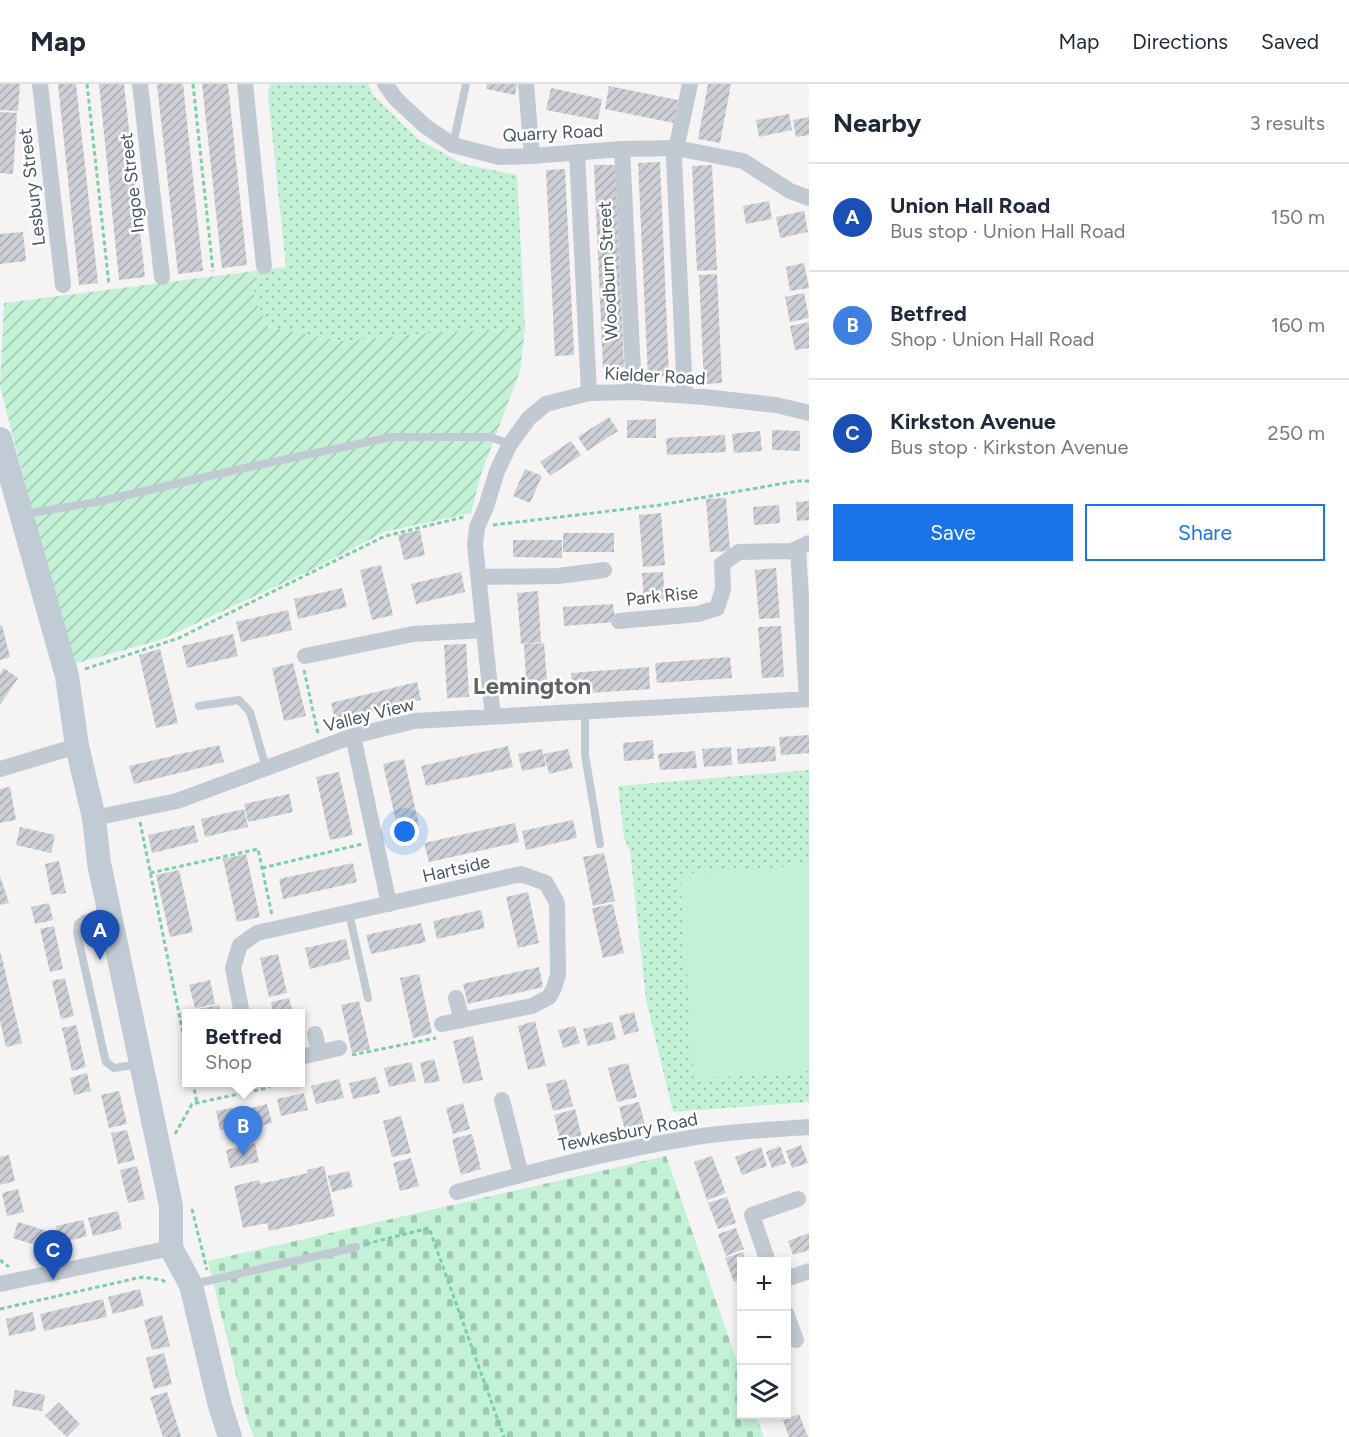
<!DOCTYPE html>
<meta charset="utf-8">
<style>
body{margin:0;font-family:Figtree,sans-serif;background:#f6f6f7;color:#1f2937}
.controls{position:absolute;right:18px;bottom:18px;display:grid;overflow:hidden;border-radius:0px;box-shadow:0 3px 9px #0003}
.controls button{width:54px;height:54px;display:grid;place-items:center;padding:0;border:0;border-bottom:2px solid #e0e1e3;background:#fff;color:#1f2937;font:30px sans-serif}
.you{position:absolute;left:405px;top:748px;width:21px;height:21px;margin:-15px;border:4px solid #fff;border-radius:50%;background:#1a73e8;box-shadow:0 0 0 9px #1a73e833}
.badge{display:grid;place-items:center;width:39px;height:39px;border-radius:50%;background:#1a73e8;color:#fff;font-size:20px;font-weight:700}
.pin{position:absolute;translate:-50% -50px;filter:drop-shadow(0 2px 3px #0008)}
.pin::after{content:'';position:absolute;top:32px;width:21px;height:18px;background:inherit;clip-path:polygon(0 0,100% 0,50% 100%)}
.popup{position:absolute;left:182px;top:925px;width:123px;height:78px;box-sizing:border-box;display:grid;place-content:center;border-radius:0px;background:#fff;filter:drop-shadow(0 2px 4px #0005);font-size:20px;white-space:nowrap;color:#747a83}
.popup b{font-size:22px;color:#1f2937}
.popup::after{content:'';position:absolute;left:50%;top:100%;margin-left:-12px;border:12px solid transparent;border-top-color:#fff}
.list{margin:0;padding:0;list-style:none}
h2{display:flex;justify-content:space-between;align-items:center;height:78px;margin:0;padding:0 24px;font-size:26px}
h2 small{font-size:20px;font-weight:400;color:#747a83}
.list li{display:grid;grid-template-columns:39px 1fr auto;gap:18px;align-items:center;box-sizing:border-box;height:108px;padding:0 24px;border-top:2px solid #e0e1e3}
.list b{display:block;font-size:22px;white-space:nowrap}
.list p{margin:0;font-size:20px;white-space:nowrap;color:#747a83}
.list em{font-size:20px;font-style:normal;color:#747a83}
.actions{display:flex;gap:12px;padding:18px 24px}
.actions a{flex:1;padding:14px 0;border:2px solid #1a73e8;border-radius:0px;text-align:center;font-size:21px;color:#1a73e8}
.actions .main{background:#1a73e8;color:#fff}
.icon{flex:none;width:33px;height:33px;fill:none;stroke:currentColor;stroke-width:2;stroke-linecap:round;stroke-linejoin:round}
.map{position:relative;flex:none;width:809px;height:1353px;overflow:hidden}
header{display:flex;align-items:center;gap:36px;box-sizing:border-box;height:84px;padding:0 30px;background:#fff;border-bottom:2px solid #e0e1e3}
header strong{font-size:28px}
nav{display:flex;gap:33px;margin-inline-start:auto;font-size:21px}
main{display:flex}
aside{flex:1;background:#fff}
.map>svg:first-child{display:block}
.grass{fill:url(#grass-dots)}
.cemetery{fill:url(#cemetery-stones)}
.garden{fill:url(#garden-furrows)}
.pitch{fill:#c3f1d5}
.building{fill:url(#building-hatch)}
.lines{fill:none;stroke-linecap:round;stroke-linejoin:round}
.path{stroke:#7ad0a6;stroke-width:3;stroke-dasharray:4.5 3;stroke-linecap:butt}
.lane{stroke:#c1cad2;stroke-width:8}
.street{stroke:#c1cad2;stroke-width:16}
.secondary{stroke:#c1cbd6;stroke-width:24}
.labels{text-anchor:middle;stroke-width:5;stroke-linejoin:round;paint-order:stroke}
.street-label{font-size:18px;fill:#4a5661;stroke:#fff}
.district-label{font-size:24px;font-weight:bold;fill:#5f6368;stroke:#fff}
</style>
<header>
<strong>Map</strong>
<nav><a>Map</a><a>Directions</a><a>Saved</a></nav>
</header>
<main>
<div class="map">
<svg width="809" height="1353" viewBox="0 0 809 1353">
<defs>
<pattern id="grass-dots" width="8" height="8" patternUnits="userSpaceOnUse" patternTransform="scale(1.5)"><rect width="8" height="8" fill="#c3f1d5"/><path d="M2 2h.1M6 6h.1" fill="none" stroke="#a0c6b0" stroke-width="1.8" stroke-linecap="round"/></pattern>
<pattern id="cemetery-stones" width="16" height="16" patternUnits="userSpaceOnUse" patternTransform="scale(1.5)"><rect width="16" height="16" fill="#c3f1d5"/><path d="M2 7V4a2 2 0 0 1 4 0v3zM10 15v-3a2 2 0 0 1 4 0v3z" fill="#a0c6b0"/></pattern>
<pattern id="garden-furrows" width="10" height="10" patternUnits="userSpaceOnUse" patternTransform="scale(1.5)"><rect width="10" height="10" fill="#c3f1d5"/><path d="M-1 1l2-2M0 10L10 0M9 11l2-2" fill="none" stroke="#a0c6b0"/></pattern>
<pattern id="building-hatch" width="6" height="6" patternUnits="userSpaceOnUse" patternTransform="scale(1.5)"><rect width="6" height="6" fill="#cdcfd5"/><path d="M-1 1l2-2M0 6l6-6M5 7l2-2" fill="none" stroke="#a8abb0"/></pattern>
</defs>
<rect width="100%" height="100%" fill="#f5f3f3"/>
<path class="grass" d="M270,0H368L373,11L418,55L463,80L517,91L525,244L442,248L342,257L268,243L254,213L255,187L286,183L268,10Z
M809,686V1018L673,1028L646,916L630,767L624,754L618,702Z"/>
<path class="cemetery" d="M666,1072L741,1289L742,1330L756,1331L764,1353H254L247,1335L208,1177Z"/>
<path class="garden" d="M255,187L254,213L268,243L342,257L442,248L525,244L520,287L481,390L471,429L384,448L311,486L160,556L74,580L33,431L0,302L4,219Z"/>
<path class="pitch" d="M809,781V987L694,995L680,790Z"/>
<path class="building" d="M0,0H20L18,27L0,26Z
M58,0H76L98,199L79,201Z
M99,0H124L145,193L119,196Z
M157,0H183L203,187L178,190Z
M202,0H228L247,181L222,184Z
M487,0H517L515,11L486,5Z
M708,0H731L720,59L698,55Z
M609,2L678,16L674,39L605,25Z
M551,4L602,15L598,36L546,26Z
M0,28L17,29L13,90L0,89Z
M789,30L792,46L759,53L756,36Z
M809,33V51L796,53L793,36Z
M660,78L669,292L648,293L638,79Z
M594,81H615L624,283L603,284Z
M712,81L717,186L697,187L692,82Z
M565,85L574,271L555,272L546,86Z
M769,117L772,135L746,140L743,122Z
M804,127L808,148L780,154L776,133Z
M23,148L26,177L0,180V150Z
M804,179L809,204L790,207L786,183Z
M717,190L722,299L704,300L699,191Z
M804,209L809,234L790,238L785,213Z
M809,238V264L795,266L790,242Z
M609,333L618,347L587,367L578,353Z
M656,335V354H627V336Z
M772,346L800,347V367L772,366Z
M760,347L762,367L734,369L732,350Z
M725,351L726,368L667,371L666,354Z
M571,357L581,371L550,392L540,378Z
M525,385L542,392L530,419L513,412Z
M726,414L730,467L710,468L706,415Z
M809,417V436L797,437L796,418Z
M779,421L780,439L754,441L753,423Z
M661,429L665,481L643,483L639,431Z
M420,446L425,471L404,476L398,451Z
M563,449H614V468H563Z
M513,456H562V474L513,473Z
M381,481L393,531L372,536L360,486Z
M776,484L780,534L759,535L755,486Z
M461,488L465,508L416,520L411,500Z
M663,488L665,515L644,517L642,489Z
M342,504L347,523L298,535L294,515Z
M538,507L541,558L521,560L517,509Z
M613,520L615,538L564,542L563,523Z
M288,526L292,546L241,558L236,538Z
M2,541L10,573L0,576V542Z
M781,542L784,593L762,594L758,543Z
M233,550L238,572L187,584L182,562Z
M544,559L548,610L527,611L524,560Z
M466,560L469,613L447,614L444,561Z
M160,565L178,639L156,644L139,571Z
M730,573L732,594L657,599L655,579Z
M293,579L306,632L284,637L272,584Z
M649,583L650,605L573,610L571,589Z
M4,584L18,594L0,621V590Z
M417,598L421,616L335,636L331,619Z
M809,651V669L781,671L779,653Z
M653,656L654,675L624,677L623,659Z
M219,661L224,678L134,700L129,682Z
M508,662L513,683L426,702L421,682Z
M775,662L776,677L738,680L737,665Z
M731,663L732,681L704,683L702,665Z
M542,665L546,682L522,687L518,670Z
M568,665L573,684L549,690L544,670Z
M695,667L697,684L660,686L658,670Z
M404,675L419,741L398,746L383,680Z
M339,688L353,751L330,756L316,693Z
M10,703L16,736L0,739V705Z
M289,710L293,728L248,738L244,720Z
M244,725L248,743L205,753L201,735Z
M573,736L577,754L526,766L522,747Z
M515,739L519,758L429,778L424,759Z
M194,741L198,758L152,769L148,751Z
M20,743L55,751L51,769L16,761Z
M604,769L615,817L593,822L583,773Z
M246,770L260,833L237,838L223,775Z
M59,777L66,809L51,811L45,780Z
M353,779L357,798L283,815L279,795Z
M179,786L193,848L170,853L156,791Z
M0,792L9,819L0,821Z
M528,808L539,859L518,864L506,813Z
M49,819L53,836L35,840L31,823Z
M613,820L624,869L603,874L592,824Z
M481,826L485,844L437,855L433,837Z
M421,839L426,858L371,870L366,851Z
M54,842L63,885L50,888L40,845Z
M346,855L350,875L310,885L305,864Z
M0,866L22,959L6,963L0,936Z
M278,870L287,909L269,913L260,874Z
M539,883L543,903L468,920L463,900Z
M419,890L432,949L413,954L400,894Z
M65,894L74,932L61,935L52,897Z
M210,896L215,920L195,924L189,901Z
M289,914L293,930H273L271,918Z
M359,917L370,965L352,969L341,921Z
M219,921L221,930H199L198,925Z
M634,928L639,947L624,951L619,932Z
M535,937L546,982L528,986L518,942Z
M612,938L616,955L588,962L583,945Z
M76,941L86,983L72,987L62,944Z
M575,942L580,959L563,964L558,946Z
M473,952L483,996L463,1000L453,957Z
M434,975L440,997L425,1000L420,979Z
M411,978L416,997L389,1003L384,984Z
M628,979L637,1013L617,1018L608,984Z
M87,989L91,1007L74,1011L70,994Z
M376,993L380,1009L353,1015L349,999Z
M339,995L344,1014L316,1020L311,1002Z
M566,995L573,1022L553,1027L546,1000Z
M119,1007L127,1040L109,1044L101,1011Z
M304,1009L308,1026L281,1032L277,1015Z
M639,1018L646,1045L626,1050L619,1023Z
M463,1019L470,1045L453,1050L446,1024Z
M267,1020L272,1039L245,1045L241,1027Z
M232,1024L236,1043L220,1046L216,1027Z
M575,1025L584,1062L563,1068L554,1031Z
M401,1032L411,1069L392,1073L383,1037Z
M127,1046L135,1076L118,1080L111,1049Z
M472,1050L481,1085L461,1091L452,1055Z
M255,1059L259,1078L230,1084L226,1066Z
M801,1061L808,1079L792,1084L786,1067Z
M780,1062L786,1079L772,1084L766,1068Z
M761,1063L767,1082L742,1091L735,1073Z
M9,1071L15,1097L0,1101V1073Z
M712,1072L726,1109L707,1116L694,1078Z
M411,1074L419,1102L400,1107L393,1079Z
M137,1082L145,1115L128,1119L120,1086Z
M324,1082L335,1132L269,1147L267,1139L243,1144L234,1102L259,1096L260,1100L308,1089L307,1086Z
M349,1087L353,1103L332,1108L328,1092Z
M18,1105L24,1128L7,1132L2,1109Z
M727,1113L736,1139L718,1145L708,1119Z
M118,1127L122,1145L93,1152L88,1134Z
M83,1136L87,1152L60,1159L56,1142Z
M18,1138L47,1147L41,1163L13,1154Z
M736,1144L744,1165L726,1172L718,1150Z
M809,1149V1166L793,1171L788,1157Z
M743,1168L746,1178H742V1195L734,1198L725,1174Z
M140,1205L144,1222L113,1230L108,1213Z
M103,1215L107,1233L44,1247L40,1230Z
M33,1228L36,1246L9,1252L6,1235Z
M162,1231L170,1262L152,1266L144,1236Z
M164,1269L172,1300L154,1305L146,1274Z
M15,1306L45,1311L42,1327L12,1322Z
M167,1308L181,1353H163L150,1313Z
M59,1318L80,1340L67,1353L45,1332Z
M799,1330L808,1353H789L783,1336Z"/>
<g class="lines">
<path class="path" d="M87,0L109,201
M193,0L213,187
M493,441L660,421L797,397H809
M85,585L179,554L385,452L464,433
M304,586L318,650
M140,738L186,964
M262,784L362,760
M150,789L258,765L272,831
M352,971L436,954
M193,998L197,1019
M175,1050L192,1020L267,1004L274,998
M192,1125L207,1186
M366,1160L429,1144L504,1353
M0,1176L9,1183
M0,1225L142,1193L162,1196L167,1199"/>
<path class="lane" d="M453,61L466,0
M25,430L97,418L240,385L391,353H490L510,360
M199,622L239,616L250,628L266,684
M585,628V671L600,760
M349,829L368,914
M106,830L84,835L78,840L77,849L104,970L106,978L114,984L140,980
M194,1200L356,1163"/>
<path class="street" d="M40,0L63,201
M140,0L162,193
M245,0L264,182
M385,0L396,15L425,42L453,61L499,73L532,72L622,65L676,64L743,77L790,107L809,114
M526,0L532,72
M622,65L634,308
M577,68L589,309
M685,311L674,75L690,0
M798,464L807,615
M479,493L558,492L604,486
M619,537L698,530L717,524L723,505L722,480L739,468L792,467L809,459
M305,572L413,550L484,546
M493,633L475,461L477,443L486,423L497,387L510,360L529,334L546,320L589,309L634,308L704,313L776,321L809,329
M353,652L389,820
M0,685L77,662
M94,734L177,717L353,652L414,637L809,615
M456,914L462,936
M242,930L233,884L240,861L257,849L521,790L546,799L557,819L558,891L554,904L549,913L532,922L442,940
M315,950L319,969
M300,973L339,964
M502,1016L521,1091
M457,1108C534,1087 611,1067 690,1054C729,1047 769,1046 809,1043
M768,1178L752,1131L798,1115
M786,1195L809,1187
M0,1200L171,1164
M786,1229L796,1256"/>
<path class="secondary" d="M0,355L67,592L77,662L94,734L99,779L171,1122V1164L191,1201L220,1322L230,1353"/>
</g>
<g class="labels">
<g class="street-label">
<text transform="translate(553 49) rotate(-3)" y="6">Quarry Road</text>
<text transform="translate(132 99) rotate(-97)" y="6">Ingoe Street</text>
<text transform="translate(32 103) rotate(-97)" y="6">Lesbury Street</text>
<text transform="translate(608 187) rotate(-93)" y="6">Woodburn Street</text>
<text transform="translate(655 292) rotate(3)" y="6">Kielder Road</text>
<text transform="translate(662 512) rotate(-6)" y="6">Park Rise</text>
<text transform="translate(369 631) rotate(-14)" y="6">Valley View</text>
<text transform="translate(456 785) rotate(-13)" y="6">Hartside</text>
<text transform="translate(628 1048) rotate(-11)" y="6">Tewkesbury Road</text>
</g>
<g class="district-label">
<text x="532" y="610">Lemington</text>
</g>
</g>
</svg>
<div class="controls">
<button>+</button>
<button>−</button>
<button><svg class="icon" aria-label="layers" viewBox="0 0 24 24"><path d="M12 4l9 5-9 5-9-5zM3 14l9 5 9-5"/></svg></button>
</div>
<div class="you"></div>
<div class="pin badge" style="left:100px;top:876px;background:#1a4fb4">A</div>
<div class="pin badge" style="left:243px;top:1072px;background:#3f7fe0">B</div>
<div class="popup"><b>Betfred</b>Shop</div>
<div class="pin badge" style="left:53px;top:1196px;background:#1a4fb4">C</div>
</div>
<aside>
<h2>Nearby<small>3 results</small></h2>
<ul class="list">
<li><span class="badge" style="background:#1a4fb4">A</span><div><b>Union Hall Road</b><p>Bus stop · Union Hall Road</p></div><em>150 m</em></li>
<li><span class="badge" style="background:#3f7fe0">B</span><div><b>Betfred</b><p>Shop · Union Hall Road</p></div><em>160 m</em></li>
<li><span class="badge" style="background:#1a4fb4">C</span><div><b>Kirkston Avenue</b><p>Bus stop · Kirkston Avenue</p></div><em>250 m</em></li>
</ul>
<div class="actions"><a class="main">Save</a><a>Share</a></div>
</aside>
</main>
